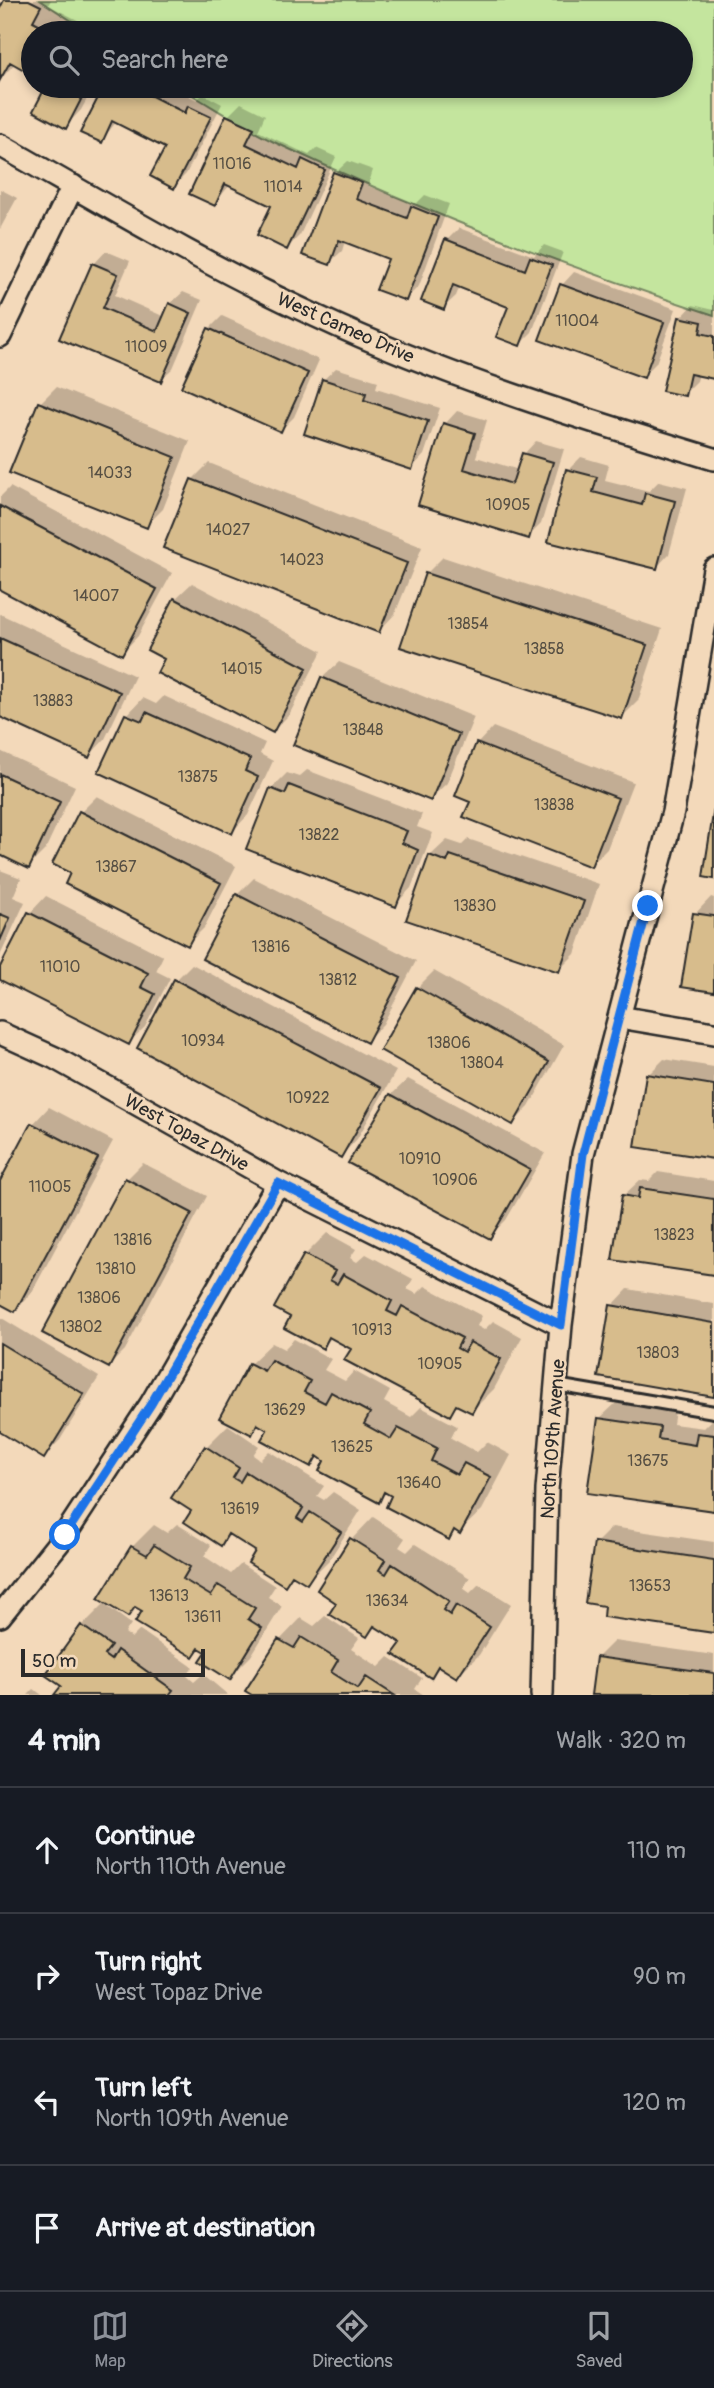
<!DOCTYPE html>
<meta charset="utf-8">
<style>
body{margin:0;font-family:Pangolin,sans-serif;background:#242831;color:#f1f3f6}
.scale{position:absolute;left:21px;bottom:18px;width:184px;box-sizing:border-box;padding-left:7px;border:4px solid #2b2b2b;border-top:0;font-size:19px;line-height:24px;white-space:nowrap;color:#2b2b2b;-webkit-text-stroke:5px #f3d9ba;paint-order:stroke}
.stop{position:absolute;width:21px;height:21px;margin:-16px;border:5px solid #1a73e8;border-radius:50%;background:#fff}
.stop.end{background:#1a73e8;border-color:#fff;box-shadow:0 2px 7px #0008}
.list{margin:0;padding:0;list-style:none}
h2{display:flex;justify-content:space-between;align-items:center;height:91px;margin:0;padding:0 28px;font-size:30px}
h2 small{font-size:23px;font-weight:400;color:#9ea1a6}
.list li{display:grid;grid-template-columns:46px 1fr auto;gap:21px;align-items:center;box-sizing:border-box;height:126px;padding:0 28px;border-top:2px solid #363941}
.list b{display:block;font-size:26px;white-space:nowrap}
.list p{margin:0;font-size:23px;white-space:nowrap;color:#9ea1a6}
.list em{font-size:23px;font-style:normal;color:#9ea1a6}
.icon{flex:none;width:38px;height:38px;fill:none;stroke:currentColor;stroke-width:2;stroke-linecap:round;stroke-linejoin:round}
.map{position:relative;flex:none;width:714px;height:1695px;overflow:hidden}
.search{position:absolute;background:#171b24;box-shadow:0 4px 10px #0003;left:21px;right:21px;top:21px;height:77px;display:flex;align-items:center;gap:18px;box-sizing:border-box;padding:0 24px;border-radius:38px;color:#9ea1a6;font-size:26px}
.sheet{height:595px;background:#171b24}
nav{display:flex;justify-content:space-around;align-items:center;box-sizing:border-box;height:98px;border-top:2px solid #363941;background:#171b24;font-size:19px;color:#9ea1a6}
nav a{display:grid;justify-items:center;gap:4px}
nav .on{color:#8c9099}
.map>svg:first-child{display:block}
.green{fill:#c4e59e;stroke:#788864;stroke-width:2}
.shadow{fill:#0003}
.building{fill:#d7bc8c;stroke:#2b2b2b;stroke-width:2}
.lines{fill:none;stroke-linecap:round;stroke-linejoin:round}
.service-casing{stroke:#2b2b2b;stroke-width:16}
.minor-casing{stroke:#2b2b2b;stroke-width:26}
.service{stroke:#f3d9ba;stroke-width:10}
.minor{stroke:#f3d9ba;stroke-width:21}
.route{stroke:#1a73e8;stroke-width:9}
.labels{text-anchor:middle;stroke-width:5;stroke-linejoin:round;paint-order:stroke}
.number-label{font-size:16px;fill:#564f43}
.street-label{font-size:19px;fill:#2b2b2b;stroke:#f3d9ba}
</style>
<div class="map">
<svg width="714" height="1695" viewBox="0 0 714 1695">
<rect width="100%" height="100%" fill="#f3d9ba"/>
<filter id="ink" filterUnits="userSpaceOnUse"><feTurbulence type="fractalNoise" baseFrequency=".0143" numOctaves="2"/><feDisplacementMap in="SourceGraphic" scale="14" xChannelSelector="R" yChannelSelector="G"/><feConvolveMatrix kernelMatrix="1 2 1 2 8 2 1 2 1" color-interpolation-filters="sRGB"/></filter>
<g filter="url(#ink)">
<path class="green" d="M40,0H714V315C564,266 416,209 274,142C240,126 209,104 177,86H681V33H90Z"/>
<path class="shadow" d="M6,0H51L48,5L103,33H33V73L15,63L0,80V12Z
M48,86H94L81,110L65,127L35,111Z
M106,86H169L197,100L203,94L222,104L186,174L174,186L167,147L117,121L101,141L83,132Z
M241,103L265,115L258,131L309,155L316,148L336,157L300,235L287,248L273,205L230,185L214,204L228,116Z
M348,161L373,170L368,186L416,204L425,195L449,204L419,286L406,299L390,258L345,241L342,251L329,263L335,173Z
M0,189L17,198L0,229Z
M459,228L534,256L544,245L563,252L532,332L520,344L510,306L460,286L456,296L443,308L447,240Z
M106,251L130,261L115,295L165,317L170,304L183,292L202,300L173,368L160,380L62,338L94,264Z
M574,272L676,309L656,363L643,376L562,285Z
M693,305L714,310V377L699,374L697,381L684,394L681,318Z
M222,316L319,360L294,417L281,430L209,329Z
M336,368L378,381L376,388L440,408L424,455L412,468L323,380Z
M56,387L190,441L163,509L146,526L40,403Z
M457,411L487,420L476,457L519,470L524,454L536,441L564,449L541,524L528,537L420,503L445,424Z
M581,457L609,465L605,480L649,491L659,481L687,488L669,554L657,567L568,470Z
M209,463L422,547L395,614L379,631L192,480Z
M10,487L172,573L138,636L122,653L0,588V497Z
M443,557L662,629L638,701L622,717L426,574Z
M192,583L322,651L289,715L273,731L166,658L175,599Z
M0,614L135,676L105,739L89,756L0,715Z
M339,662L474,717L447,783L430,799L322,678Z
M164,696L265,743L260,754L273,761L248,815L232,832L100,771L127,715L143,698L156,704Z
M493,727L633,782L607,849L591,865L472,801L477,744Z
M0,751L75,786L45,850L29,866L0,853Z
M307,770L422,814L417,827L433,833L411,888L395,905L271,789L287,773L299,777Z
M97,796L236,866L204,928L188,944L73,872L81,812Z
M468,839L599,884L575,954L559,970L430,856L447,840L462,845Z
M0,870L21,878L13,897L25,902L0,956Z
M254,878L416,961L383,1024L367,1040L237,895Z
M46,896L163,956L156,971L170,978L145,1027L128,1043L0,978V971L30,913Z
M711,897L714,898V990L695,914Z
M192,964L396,1071L357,1139L341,1156L176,980Z
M434,971L564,1045L529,1107L513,1123L383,1049L417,988Z
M664,1059L714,1067V1157L648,1075Z
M408,1079L545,1153L506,1220L490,1236L391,1095Z
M49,1107L113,1141L31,1294L15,1310L0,1302V1185L33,1124Z
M143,1163L207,1196L125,1350L109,1366L45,1332L127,1179Z
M658,1172L714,1181V1273L623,1196L640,1180L649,1181Z
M327,1233L356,1249L350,1258L357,1262L366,1254L413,1279L407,1289L417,1294L425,1286L482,1316L477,1326L484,1330L493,1321L522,1337L494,1389L472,1411L459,1404L450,1414L332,1337L323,1347L293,1316L305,1255Z
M628,1289L714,1304V1396L612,1306Z
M0,1317L99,1377L60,1440L44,1456L0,1430Z
M294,1339L331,1359L324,1370L345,1381L354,1371L390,1391L384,1402L411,1417L421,1407L457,1426L451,1438L477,1452L487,1442L511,1455L482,1510L460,1531L457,1530L448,1538L394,1496L387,1492L378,1501L320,1456L311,1465L260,1424L251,1433L250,1364L272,1343L284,1349Z
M616,1403L675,1411L673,1424L704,1428L714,1418V1509L599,1419Z
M228,1425L259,1446L253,1455L260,1460L269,1451L324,1486L317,1496L324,1500L333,1492L361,1510L329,1560L307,1582L295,1574L285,1584L258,1550L231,1534L221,1544L193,1510L206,1447Z
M373,1517L405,1538L399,1547L407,1552L415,1544L470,1578L463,1588L470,1593L479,1584L511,1604L479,1655L457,1676L441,1666L431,1676L403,1643L376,1626L366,1635L339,1602L352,1539Z
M177,1524L211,1545L204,1556L231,1574L241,1564L275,1586L268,1597L282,1606L251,1656L229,1678L208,1652L201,1647L193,1655L137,1606L128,1615L132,1547L154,1525L167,1533Z
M612,1527L714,1542V1632L606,1605L596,1543Z
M104,1604L131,1624L125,1633L132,1638L140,1630L193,1667L187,1676L194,1682L203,1674L228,1695H56L63,1686L48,1675L82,1626Z
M325,1616L359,1638L351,1649L379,1667L389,1657L422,1678L415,1689L424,1695H256L248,1690L280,1640L301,1618L314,1626Z
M614,1641L714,1655V1695H593L598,1657Z
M34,1689L42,1695H28Z"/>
<path class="building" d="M4,0H29L41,6L33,21L56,33H33V75L10,62L0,80V8Z
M46,86H88L66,129L33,111Z
M104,86H132L185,113L188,106L211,117L174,189L150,176L165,148L112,121L102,143L80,133Z
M226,115L254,128L246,144L298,169L302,159L325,170L287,250L257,235L271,206L225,184L215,206L189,194Z
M333,172L362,183L356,199L407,218L411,206L438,217L406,301L376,290L388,259L339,240L330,265L302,255Z
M445,239L525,270L530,257L552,265L520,346L496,337L508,307L453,285L444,310L421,301Z
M92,263L118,274L103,308L157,331L169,303L191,313L161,382L59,339Z
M560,284L664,322L644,378L539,340Z
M679,317L702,322L700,333L714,336V379L690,374L685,396L662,391Z
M208,328L308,373L281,432L181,387Z
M322,379L366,393L364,400L428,421L412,470L304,434Z
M38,402L175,457L147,528L9,473Z
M443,423L475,433L464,469L512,484L522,453L553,462L529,539L418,505Z
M566,469L597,477L593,492L642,505L645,493L675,501L657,569L548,542Z
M191,479L407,563L379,633L163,548Z
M0,506L157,589L122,655L0,590Z
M425,573L647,645L622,719L400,647Z
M174,598L307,668L273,733L157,673L164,659L147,650Z
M0,638L120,692L89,758L0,717Z
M321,677L459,734L431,801L293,745Z
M146,712L250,759L245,771L258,777L232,834L98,772L125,714L142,721Z
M476,743L618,798L591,867L463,817L470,802L455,796Z
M0,774L60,802L29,869L0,855Z
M289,785L407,831L402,843L418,850L396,907L246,849L270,788L285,794Z
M714,808V879L703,877Z
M79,811L221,883L188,946L65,884L70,873L52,864Z
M429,855L447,862L450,855L584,901L559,972L406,920Z
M236,894L401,978L367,1043L202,959Z
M28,912L148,973L141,987L155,994L129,1045L0,980V967Z
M693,913L714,916V992L681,987Z
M0,914L10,918L0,941Z
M174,979L381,1088L341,1158L137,1048Z
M416,987L549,1062L513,1125L380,1050Z
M646,1074L714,1085V1159L635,1147Z
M390,1094L530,1170L490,1239L348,1163Z
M31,1123L98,1158L15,1312L0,1304V1181Z
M125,1178L192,1213L109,1368L42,1333Z
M640,1188L714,1199V1275L612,1260L622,1195L638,1198Z
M304,1254L335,1271L330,1280L337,1284L343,1274L392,1301L387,1311L397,1316L402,1306L462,1338L457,1348L464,1352L470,1342L501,1359L472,1413L456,1405L450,1416L344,1360L351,1349L329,1337L323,1349L284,1328L290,1317L274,1308Z
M610,1305L714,1323V1397L598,1377Z
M0,1343L84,1394L44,1459L0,1432Z
M271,1360L310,1381L304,1392L325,1403L331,1392L370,1413L364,1424L391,1439L398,1428L437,1448L431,1461L457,1475L464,1463L491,1477L460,1534L454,1530L449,1540L386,1507L391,1496L384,1492L379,1503L319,1471L324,1461L317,1456L311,1467L261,1440L267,1430L257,1424L252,1435L219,1418L249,1363L264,1371Z
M598,1418L660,1427L658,1439L695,1445L697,1433L714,1435V1511L587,1493Z
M205,1446L239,1468L233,1478L240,1482L246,1472L303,1508L297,1518L303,1522L310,1512L341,1532L307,1584L292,1575L285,1586L248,1563L255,1551L228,1534L221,1546L184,1522L191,1511L171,1498Z
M350,1538L385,1560L379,1570L386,1574L392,1564L449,1601L443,1610L450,1615L456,1605L490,1627L457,1678L438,1666L431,1678L393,1654L401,1643L374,1626L367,1637L329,1614L336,1603L317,1590Z
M594,1542L714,1560V1633L603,1617L604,1606L585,1603Z
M154,1545L190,1567L183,1579L211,1596L218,1585L255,1608L248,1619L262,1628L230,1680L200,1661L206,1652L199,1648L193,1657L135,1622L142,1611L135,1607L128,1617L98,1599L131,1546L147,1555Z
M81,1625L111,1646L104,1655L111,1660L117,1650L173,1690L169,1695H54L61,1686L45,1675Z
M301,1637L338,1660L331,1672L358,1689L366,1677L394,1695H252L245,1691L278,1639L294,1648Z
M596,1657L714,1673V1695H591Z"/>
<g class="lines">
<defs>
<path id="service" d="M556,1385L714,1412"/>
<path id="minor" d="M0,145C104,204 207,266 316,316C444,376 579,418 714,459
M0,336L73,186
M619,1017L714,1033
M0,1033L55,1058L278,1183L561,1325
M0,1616L65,1535L151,1404L278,1183
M542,1695L547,1490L561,1325L583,1154L673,812L714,569"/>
</defs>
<use href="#service" class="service-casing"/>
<use href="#minor" class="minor-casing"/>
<use href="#service" class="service"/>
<use href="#minor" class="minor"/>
</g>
</g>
<g class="lines" filter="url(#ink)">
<path class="route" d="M65,1535L151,1404L278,1183L561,1325L583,1154L648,906"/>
</g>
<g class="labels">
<g class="number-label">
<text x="232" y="169">11016</text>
<text x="283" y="192">11014</text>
<text x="577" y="326">11004</text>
<text x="146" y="352">11009</text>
<text x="110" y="478">14033</text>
<text x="508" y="510">10905</text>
<text x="228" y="535">14027</text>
<text x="302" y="565">14023</text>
<text x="96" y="601">14007</text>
<text x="468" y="629">13854</text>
<text x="544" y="654">13858</text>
<text x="242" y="674">14015</text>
<text x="53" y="706">13883</text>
<text x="363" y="735">13848</text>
<text x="198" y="782">13875</text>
<text x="554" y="810">13838</text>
<text x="319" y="840">13822</text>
<text x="116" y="872">13867</text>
<text x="475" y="911">13830</text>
<text x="271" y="952">13816</text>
<text x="60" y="972">11010</text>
<text x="338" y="985">13812</text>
<text x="203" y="1046">10934</text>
<text x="449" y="1048">13806</text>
<text x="482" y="1068">13804</text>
<text x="308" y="1103">10922</text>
<text x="420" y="1164">10910</text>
<text x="455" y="1185">10906</text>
<text x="50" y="1192">11005</text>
<text x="674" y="1240">13823</text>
<text x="133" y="1245">13816</text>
<text x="116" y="1274">13810</text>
<text x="99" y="1303">13806</text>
<text x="81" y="1332">13802</text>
<text x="372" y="1335">10913</text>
<text x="658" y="1358">13803</text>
<text x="440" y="1369">10905</text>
<text x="285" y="1415">13629</text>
<text x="352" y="1452">13625</text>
<text x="648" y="1466">13675</text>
<text x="419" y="1488">13640</text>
<text x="240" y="1514">13619</text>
<text x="650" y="1591">13653</text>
<text x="169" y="1601">13613</text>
<text x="387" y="1606">13634</text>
<text x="203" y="1622">13611</text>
</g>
<g class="street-label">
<text transform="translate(346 327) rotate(24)" y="7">West Cameo Drive</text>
<text transform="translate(187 1132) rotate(29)" y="7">West Topaz Drive</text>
<text transform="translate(552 1439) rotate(-86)" y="7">North 109th Avenue</text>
</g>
</g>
</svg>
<div class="scale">50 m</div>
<div class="stop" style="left:65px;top:1535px"></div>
<div class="stop end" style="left:648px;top:906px"></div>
<div class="search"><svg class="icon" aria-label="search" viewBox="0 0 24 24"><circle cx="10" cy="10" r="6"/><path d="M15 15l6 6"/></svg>Search here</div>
</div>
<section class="sheet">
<h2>4 min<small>Walk · 320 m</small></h2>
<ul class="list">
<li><svg class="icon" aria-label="ahead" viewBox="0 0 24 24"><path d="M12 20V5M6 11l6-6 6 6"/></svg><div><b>Continue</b><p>North 110th Avenue</p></div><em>110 m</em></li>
<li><svg class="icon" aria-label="right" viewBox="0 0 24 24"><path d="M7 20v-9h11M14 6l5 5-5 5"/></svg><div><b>Turn right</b><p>West Topaz Drive</p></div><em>90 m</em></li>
<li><svg class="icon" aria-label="left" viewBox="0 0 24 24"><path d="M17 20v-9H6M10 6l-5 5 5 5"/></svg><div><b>Turn left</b><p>North 109th Avenue</p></div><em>120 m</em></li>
<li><svg class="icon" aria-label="arrive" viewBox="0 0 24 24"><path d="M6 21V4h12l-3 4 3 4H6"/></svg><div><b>Arrive at destination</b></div></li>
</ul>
</section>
<nav>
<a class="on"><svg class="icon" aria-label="map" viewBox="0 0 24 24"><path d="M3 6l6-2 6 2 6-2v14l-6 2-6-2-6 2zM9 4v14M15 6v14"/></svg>Map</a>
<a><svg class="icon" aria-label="directions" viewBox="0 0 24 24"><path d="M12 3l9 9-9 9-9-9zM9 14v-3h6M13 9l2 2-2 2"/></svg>Directions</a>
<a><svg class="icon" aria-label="saved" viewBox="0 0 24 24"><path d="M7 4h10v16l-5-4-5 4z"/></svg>Saved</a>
</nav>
